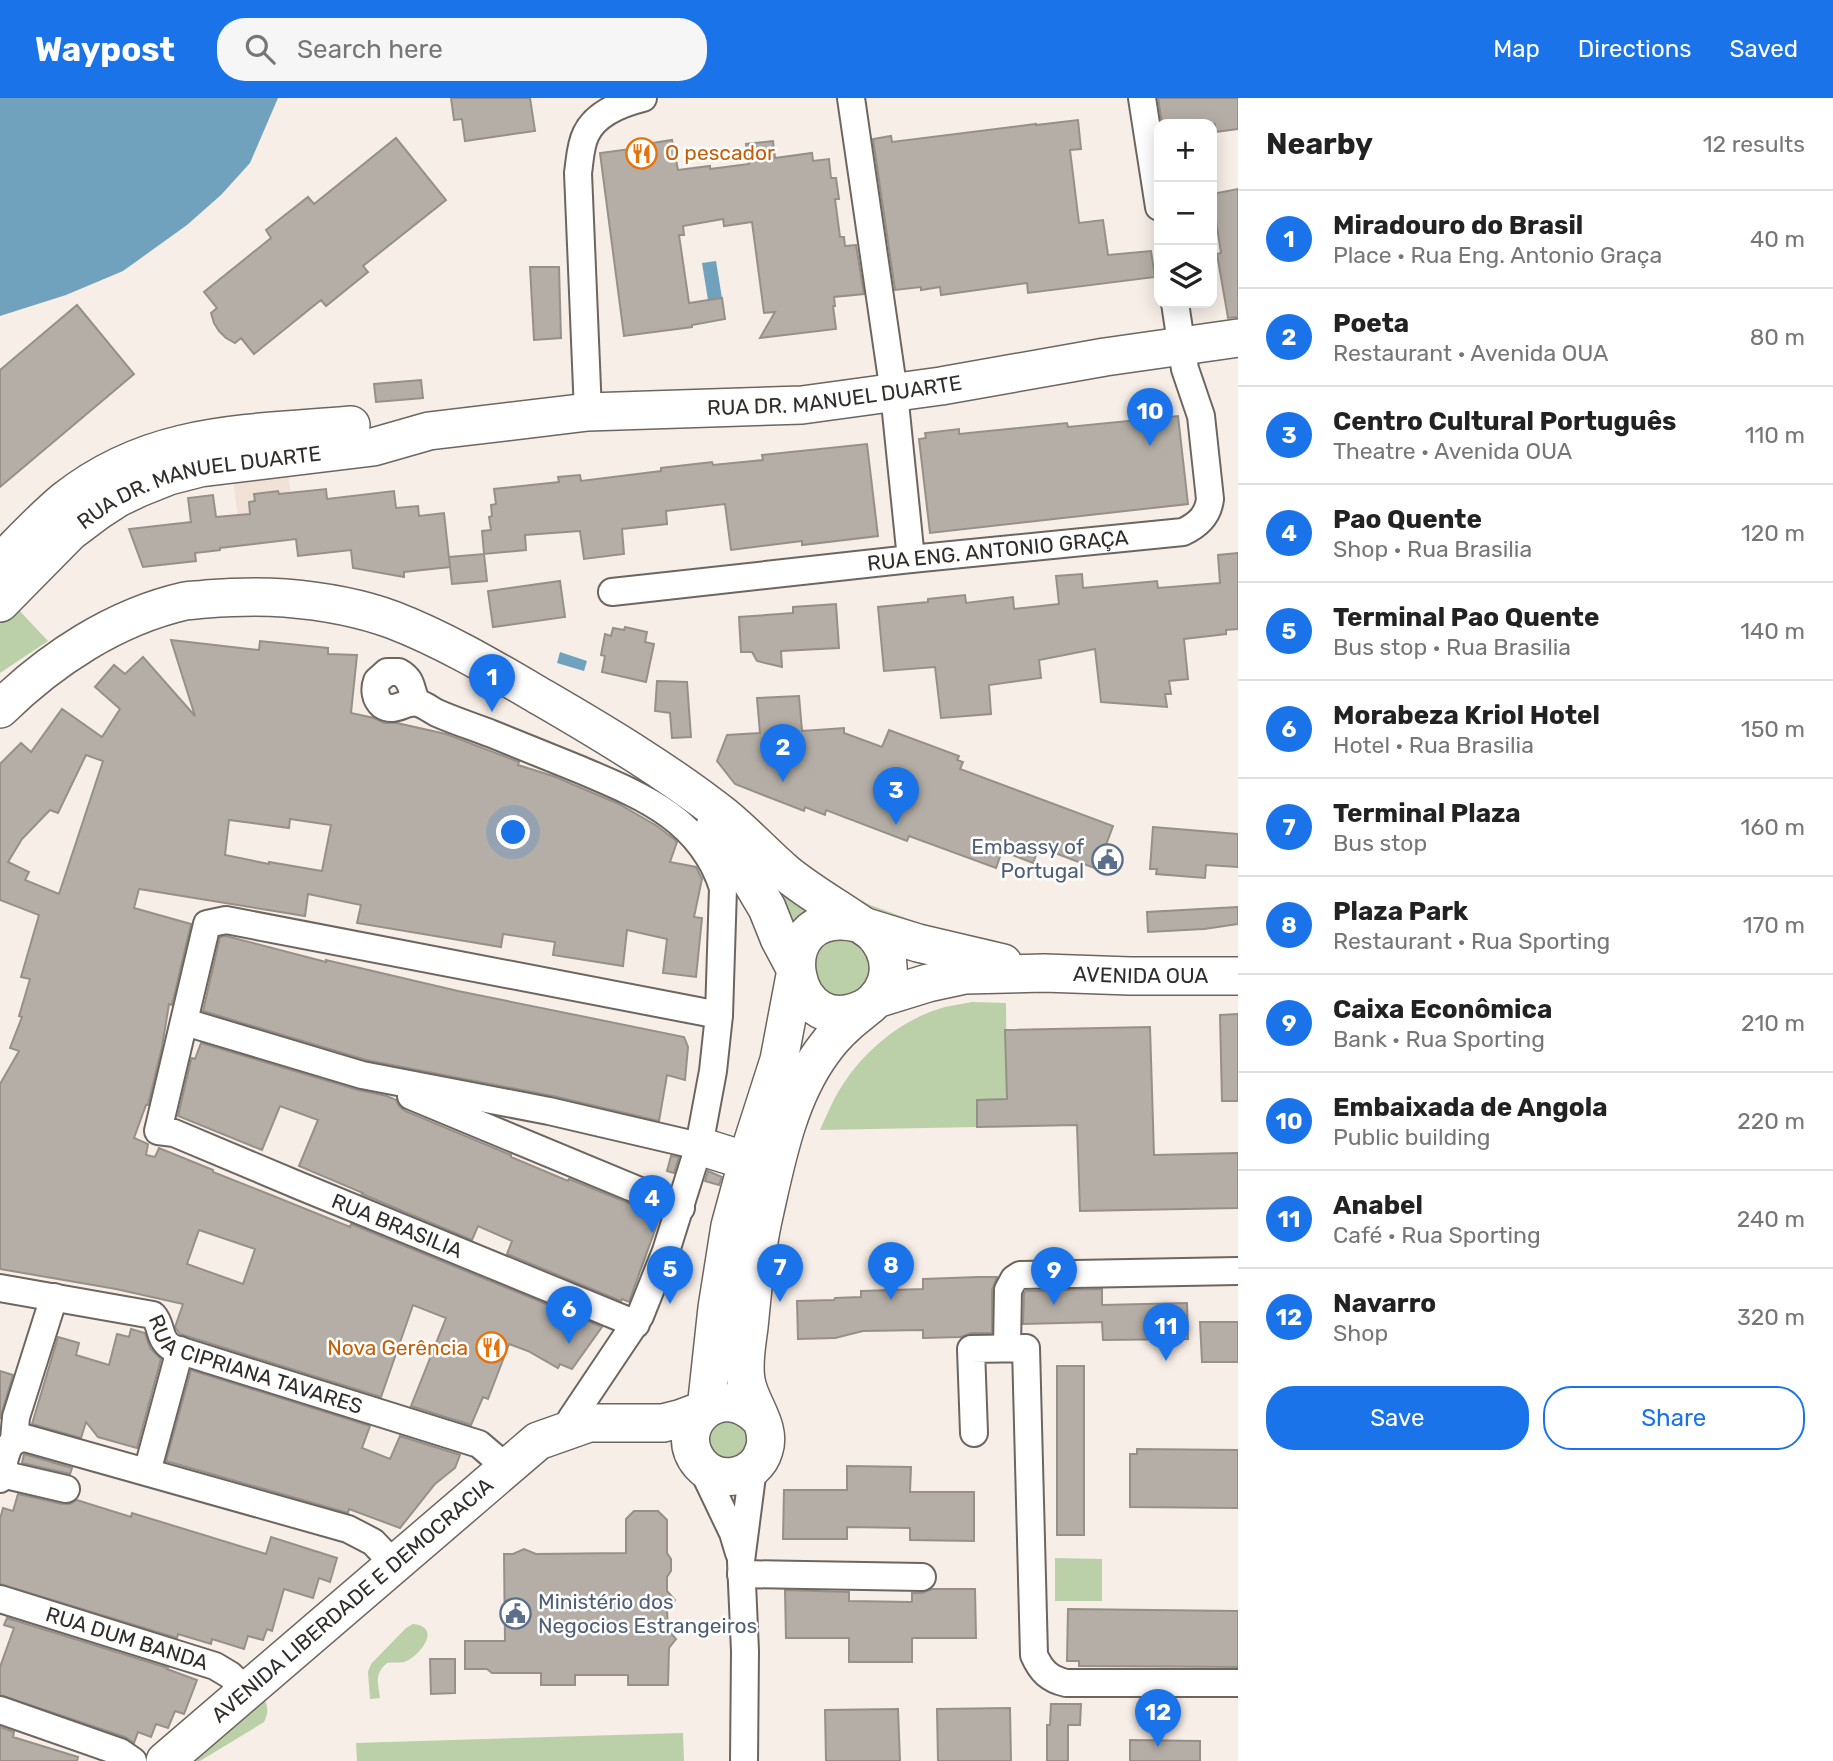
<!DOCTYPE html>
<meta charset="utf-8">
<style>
body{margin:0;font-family:Rubik,sans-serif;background:#f6f6f6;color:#222}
.controls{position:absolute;right:21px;top:21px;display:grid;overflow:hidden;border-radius:14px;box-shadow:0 4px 18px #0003}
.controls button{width:63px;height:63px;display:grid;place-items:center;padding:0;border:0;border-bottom:2px solid #e0e0e0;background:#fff;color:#222;font:35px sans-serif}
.you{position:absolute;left:514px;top:735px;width:24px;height:24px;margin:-18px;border:5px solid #fff;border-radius:50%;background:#1a73e8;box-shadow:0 0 0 10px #1a73e833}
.badge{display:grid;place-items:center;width:46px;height:46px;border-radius:50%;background:#1a73e8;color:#fff;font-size:23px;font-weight:700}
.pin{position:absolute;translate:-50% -58px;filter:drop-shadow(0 2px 4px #0008)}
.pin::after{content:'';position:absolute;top:37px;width:24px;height:21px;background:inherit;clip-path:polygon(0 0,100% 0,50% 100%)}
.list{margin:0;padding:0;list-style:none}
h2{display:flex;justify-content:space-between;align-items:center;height:91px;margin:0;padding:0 28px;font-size:30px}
h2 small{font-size:23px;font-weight:400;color:#767676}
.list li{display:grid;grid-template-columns:46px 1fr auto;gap:21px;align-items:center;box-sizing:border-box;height:98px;padding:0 28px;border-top:2px solid #e0e0e0}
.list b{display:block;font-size:26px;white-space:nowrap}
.list p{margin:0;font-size:23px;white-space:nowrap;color:#767676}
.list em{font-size:23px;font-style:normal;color:#767676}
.actions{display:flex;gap:14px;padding:21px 28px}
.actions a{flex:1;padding:16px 0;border:2px solid #1a73e8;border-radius:28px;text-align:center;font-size:24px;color:#1a73e8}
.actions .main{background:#1a73e8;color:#fff}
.icon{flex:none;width:38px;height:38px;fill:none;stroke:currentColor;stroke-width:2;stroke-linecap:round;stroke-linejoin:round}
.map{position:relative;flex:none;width:1238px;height:1663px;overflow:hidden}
header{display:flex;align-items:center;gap:42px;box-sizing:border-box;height:98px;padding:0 35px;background:#1a73e8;color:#fff}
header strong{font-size:33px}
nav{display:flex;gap:38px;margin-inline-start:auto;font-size:24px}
.search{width:490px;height:63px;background:#f6f6f6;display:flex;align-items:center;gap:18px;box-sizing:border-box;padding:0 24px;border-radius:28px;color:#767676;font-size:26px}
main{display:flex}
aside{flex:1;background:#fff}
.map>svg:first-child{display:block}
.built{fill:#f1e1d6}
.green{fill:#bbcfa8}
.water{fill:#71a2bd}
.building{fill:#b4aea6;stroke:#969088;stroke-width:2;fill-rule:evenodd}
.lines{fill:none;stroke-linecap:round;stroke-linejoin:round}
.street-casing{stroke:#6d655f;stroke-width:30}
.secondary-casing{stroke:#6d655f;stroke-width:40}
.street{stroke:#fff;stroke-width:26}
.secondary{stroke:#fff;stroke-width:37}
.labels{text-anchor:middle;stroke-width:5;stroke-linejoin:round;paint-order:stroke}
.food-label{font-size:21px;fill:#c56008;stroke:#fff;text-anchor:start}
.street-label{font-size:21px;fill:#302d2a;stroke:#fff}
.service-label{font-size:21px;fill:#4e5e75;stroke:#fff;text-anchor:end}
</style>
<header>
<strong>Waypost</strong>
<div class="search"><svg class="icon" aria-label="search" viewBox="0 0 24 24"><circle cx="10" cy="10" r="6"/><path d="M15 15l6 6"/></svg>Search here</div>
<nav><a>Map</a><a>Directions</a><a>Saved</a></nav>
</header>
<main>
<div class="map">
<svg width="1238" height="1663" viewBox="0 0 1238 1663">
<rect width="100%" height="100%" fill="#f7eee7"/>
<path class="built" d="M288,374L296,441L241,447L233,380Z"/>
<path class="green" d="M15,508L48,543L0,575V525Z
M793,758L845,794L870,807L934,830L994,842L1004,847L899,824L842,799Z
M753,764L811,811L792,825Z
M853,840L870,856L871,880L855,897L832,898L814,883L815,853L829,841Z
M972,904L1006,905L1007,1001L977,1002V1029L820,1032C828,1014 836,995 848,979C871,947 907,919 945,909C954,907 963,906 972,904Z
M726,1317L752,1335L739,1364L708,1356L706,1331Z
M1055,1460L1102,1461V1503H1055Z
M413,1526C444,1529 418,1560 404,1564C399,1565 392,1564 387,1565C374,1576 378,1585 380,1600L370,1601L368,1574L371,1566L406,1530Z
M263,1598C268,1608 269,1614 264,1624L200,1663H189Z
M683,1635L684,1663H357L356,1645Z"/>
<path class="water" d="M0,0H278L250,65L221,97L187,127L123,173L66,197L0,218Z
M716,163L722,200L708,202L702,165Z
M560,554L587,563L584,573L557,565Z"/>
<path class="building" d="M451,0H530L535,33L465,43L462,21L454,22Z
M1158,0H1238V31L1215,34V26H1162Z
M1078,22L1081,51L1070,52L1079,125L1103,122L1108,157L1151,153L1155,179L1028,195L1027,185L941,197L940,189L921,192V189L895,192L873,41L891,38L892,44L1036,26V27Z
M396,40L446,102L363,168L368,174L326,208L321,202L254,256L241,240L235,245L226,240L219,233L214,225L211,215L217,210L204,194L271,140L266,132L308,99L314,106Z
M672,42L678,72L710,68V71L749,66L746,46L773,43L775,60L812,55L813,63L829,61L831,80H836L839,101H835L840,139H844L845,148L856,147L864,196L834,199L835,208H833L836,231L760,240L775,214L764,215L752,124L724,128L723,121L683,128L684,137H679L689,205L722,200L725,221L692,227V229L624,238L600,55L653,48L652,45Z
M1238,91V219L1228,220L1217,156L1221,155L1212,96Z
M530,169H559L561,240L534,242Z
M77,207L134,276L0,389V272Z
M421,282L423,300L376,304L374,286Z
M1178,318L1188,406L930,435L919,341L926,340L925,335L959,331V336L1067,325L1068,329Z
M867,346L878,438L802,447V443L731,452L725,406L666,413L667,426L622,431L624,456L584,461L580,433L525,437L526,452L484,456L482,433L491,432L489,419L492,418L491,407L496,406L494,391L559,384L558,379L580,377L581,383L661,373V370L712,364L713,367L763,362L762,357Z
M326,391L327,401L394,393L396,410L418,408L419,418L444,415L450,469L404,474V479L353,470L351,452L298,458L296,441L220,450V452L195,455L196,463L143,469L129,431L191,424L188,400L213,397L216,419L250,416L249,404L255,403L254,396L278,393L279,396Z
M1238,455V531L1226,532V536L1184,541L1188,581L1169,583L1171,596H1165L1167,609L1101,604L1095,551L1039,562L1041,580L989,587L991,616L941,620L935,569L884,573L878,509L928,504V501L965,497L966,505L1013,499L1014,511L1059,506L1056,478L1082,476L1083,490L1157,483L1158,490L1220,485L1218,457Z
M484,456L487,483L452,486L449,459Z
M560,483L565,519L493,529L488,493Z
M836,506L839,550L781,553L782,569L757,563L752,554H741L739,519L793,515V509Z
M625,529L647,534L645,544L654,546L646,584L602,574L605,558L601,557L605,536L611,538L613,530L624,532Z
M171,542L259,552L260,543L328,550V556L357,557L351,615L374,620L384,625H397L446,636L519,664L518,667L553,678L619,706L657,728L674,741L677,744L670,764L696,769L702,781L694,819L702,820L696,879L663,875L667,841L627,832L623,868L553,857L555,844L503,836L501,849L357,825L361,807L308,796L305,818L139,791L134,810L191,826L172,907L169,906L162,949L148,1007H146L134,1040L148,1046L146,1057L155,1059L159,1050L213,1072V1074L266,1095L350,1129L351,1126L602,1229L572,1271L560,1266L558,1270L528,1253L509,1246L488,1301L483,1299L471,1327L411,1308L446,1220L413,1207L381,1299L180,1236L175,1229L183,1206L116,1191L0,1171V986L19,953L10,950L22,919L19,918L30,881L21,879L39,817L0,802V666L21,645L31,654L62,611L102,639L120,611L95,589L114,567L125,576L143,559L195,618ZM86,657L103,663L59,796L25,782L29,774L8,764L22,741L50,712L58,715ZM290,721L331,727L322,773L269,764V766L225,757L229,722L289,730ZM199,1132L255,1151L243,1186L187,1166Z
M657,583L687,584L691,639L672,640L670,615L655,613Z
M799,598L802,633L844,630V635L882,649L889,632L959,658L957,662L963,664L960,671L1113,728L1097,771L1039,749L1033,765L1002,753L996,770L909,738L907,743L826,712L825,717L805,709L804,713L735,686L717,663L727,637L760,635L757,600Z
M1153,729L1238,736V769L1206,767L1205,780L1156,776L1157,771H1150Z
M1238,809V826L1204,831L1148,834L1147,814Z
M226,838L326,864V862L458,893L684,939L688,949L685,982L667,977L659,1023L553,998L366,962L203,913L220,839Z
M1238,916V1003H1222L1220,917Z
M1150,929L1154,1057L1238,1055V1110L1080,1113L1077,1027L977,1029V1002L1007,1001L1005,932Z
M201,945L358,992L387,998L396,1002L399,1008L405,1013L511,1057V1059L568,1083L569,1081L584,1087L660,1118L629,1204L622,1201L621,1203L507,1156L512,1143L478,1128L472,1142L362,1096L363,1095L299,1068L318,1022L280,1008L262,1052L178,1018L191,962L192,960L195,961Z
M671,1058L679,1059L674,1075L667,1073Z
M708,1073L722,1079L719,1087L705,1083Z
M978,1179H997L992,1192V1235H971L961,1239L923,1240V1232L863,1233L835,1240L798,1241L797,1203L834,1202L835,1200L861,1199V1193L923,1191V1181Z
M1102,1191V1207L1187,1205L1188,1241L1103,1242L1102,1224L1023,1226L1024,1196L1026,1193Z
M1200,1224H1238V1264H1202Z
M131,1231L145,1235L150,1250L161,1261L137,1350L98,1339L86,1324L81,1340L32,1326L58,1239L79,1245L76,1257L109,1267L117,1236L129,1239Z
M1057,1268H1084V1437H1057Z
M191,1272L370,1328L362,1350L390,1361L400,1338L460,1357L455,1370L435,1386L400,1430L349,1411L348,1415L166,1363Z
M0,1273L13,1277L0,1321Z
M1137,1351L1238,1352V1410L1130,1409V1356H1137Z
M24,1356L72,1370L70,1376L22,1365Z
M847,1368L911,1369L910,1394H974V1443L910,1442V1430L847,1429V1441H783L784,1392H847Z
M18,1396L62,1406H70L77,1402L131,1419L132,1415L266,1456L271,1439L337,1460L330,1484L319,1480L313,1500L284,1491L272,1533L267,1531L263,1542L248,1538L244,1551L212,1541L211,1546L178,1536L177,1540L0,1486V1421L3,1410L13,1413Z
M634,1413H658L667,1422V1455L671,1461V1473L667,1479V1493L675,1502L667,1512L668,1532L676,1541L669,1550L668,1587H628V1577H575V1587H541V1575H492L487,1571H465V1543H505L504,1456H513L524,1451L536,1456L626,1455V1421Z
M932,1491H975L976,1540H912V1564H849V1540H786L785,1492L849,1494V1503L912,1504V1495H922Z
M1068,1511L1238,1513V1569L1079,1568V1563H1067Z
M7,1520L168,1570L167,1571L197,1582L184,1616L175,1613L168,1630L156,1626L151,1639L138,1634L134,1645L125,1639L0,1597V1569L14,1530L4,1527Z
M430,1561H455V1595L431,1596Z
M1051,1606H1081L1080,1627H1068V1663H1047V1627H1050Z
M1010,1610L1011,1663H938L937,1611Z
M898,1611L900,1663H826L825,1612Z
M0,1629L14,1634L13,1639L78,1659L77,1663H0Z
M1130,1642L1200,1643V1663H1130Z"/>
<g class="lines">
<defs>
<g id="street">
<path d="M851,0L894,295L911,461"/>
<path d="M1142,0L1159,109"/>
<path d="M588,314L578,75C580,62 580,48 586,36C596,15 623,5 643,0"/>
<path id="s1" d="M612,494L911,461L1183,434C1198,427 1208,418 1210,401L1201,318L1185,271L1175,205"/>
<path d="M418,605C409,593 415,583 399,574H387L377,583C374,591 375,601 382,607C395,616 405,602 418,605C425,607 431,612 437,615C455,623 474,629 492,636C522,648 551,660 581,672C642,698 701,721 723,790L719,917L713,973L699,1048L666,1153L640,1218L571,1321"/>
<path d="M185,924L362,977L549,1013L699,1048"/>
<path d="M411,998L681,1110"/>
<path id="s2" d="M0,1190L153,1217C163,1228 157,1240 172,1250L479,1346L507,1370"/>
<path d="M636,1226L300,1088L174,1035L158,1033L207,826L226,822L719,917"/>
<path d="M1007,1250L1008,1192L1014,1181L1020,1177L1238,1173"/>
<path d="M974,1335L971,1251L1026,1250L1034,1557C1041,1573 1049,1581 1066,1585H1238"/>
<path d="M14,1342L16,1319L54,1199"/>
<path d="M700,1366L733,1435L739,1455"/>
<path d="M147,1374L180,1252"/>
<path d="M1,1376C6,1360 5,1341 25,1340L348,1431L373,1444L395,1467"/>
<path d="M0,1381L1,1376L66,1391"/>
<path d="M741,1476L922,1479"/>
<path id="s3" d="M0,1501L215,1568L230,1577L246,1593"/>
<path d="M0,1612L120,1654L133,1663"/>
<path d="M744,1663L745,1553L741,1463L753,1370"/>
</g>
<g id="secondary">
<path d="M0,465C21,444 42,421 65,402C152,333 247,336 351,327"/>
<path id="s4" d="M0,505L70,434L98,413L118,400L139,390L169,378L200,370L373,349L429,333L588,314L802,307L941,288L1105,259L1238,240"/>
<path d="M0,611C51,561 115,519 185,503C192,502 199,502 206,501C232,499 258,498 285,500C322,503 358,509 393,522C445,542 495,572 543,600C605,636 668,674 724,718C746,736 765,757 786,775C813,797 845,814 873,835C885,848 892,866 886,884C880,903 861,913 847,926C838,934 829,944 822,954C789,999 777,1059 765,1113C756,1151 753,1190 749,1229C747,1245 743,1265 746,1282C749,1305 772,1328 764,1352C756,1380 719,1388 700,1366C669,1329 720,1279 759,1320"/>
<path d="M857,825C762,805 789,955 870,907"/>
<path d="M866,829L918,845L1003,865"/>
<path id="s5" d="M876,901L928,885L965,877L1044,875L1130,878H1238"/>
<path d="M699,1048L747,1063"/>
<path d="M706,1311L717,1210L730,1128L753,1043L779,962L796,872L779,840L767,810L748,778L714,731"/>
<path id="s6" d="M165,1663L538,1343L589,1325H663L679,1321L706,1311"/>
</g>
</defs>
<use href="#street" class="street-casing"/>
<use href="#secondary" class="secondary-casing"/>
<use href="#street" class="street"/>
<use href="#secondary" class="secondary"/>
</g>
<defs>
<symbol id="restaurant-ring" viewBox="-11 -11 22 22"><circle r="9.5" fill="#fff" stroke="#e8710a" stroke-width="1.5"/><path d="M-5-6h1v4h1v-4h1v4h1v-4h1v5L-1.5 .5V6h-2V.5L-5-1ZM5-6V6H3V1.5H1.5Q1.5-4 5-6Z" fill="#e8710a"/></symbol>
<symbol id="civic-ring" viewBox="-11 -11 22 22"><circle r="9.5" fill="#fff" stroke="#5c6f8a" stroke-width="1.5"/><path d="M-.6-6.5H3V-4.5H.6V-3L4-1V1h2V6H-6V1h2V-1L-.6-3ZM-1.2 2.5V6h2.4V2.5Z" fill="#5c6f8a"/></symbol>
</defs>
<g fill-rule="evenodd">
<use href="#restaurant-ring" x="624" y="38" width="35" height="35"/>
<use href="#civic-ring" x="1090" y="744" width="35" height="35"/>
<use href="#restaurant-ring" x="474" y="1232" width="35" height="35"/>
<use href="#civic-ring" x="498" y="1498" width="35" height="35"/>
</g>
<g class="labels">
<g class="food-label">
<text x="665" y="62">O pescador</text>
<text x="468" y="1257" text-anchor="end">Nova Gerência</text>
</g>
<g class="street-label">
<text dy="7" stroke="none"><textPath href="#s4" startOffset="886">RUA DR. MANUEL DUARTE</textPath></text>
<text dy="7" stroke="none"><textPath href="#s4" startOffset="240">RUA DR. MANUEL DUARTE</textPath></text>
<text dy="7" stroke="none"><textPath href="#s1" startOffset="388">RUA ENG. ANTONIO GRAÇA</textPath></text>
<text dy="7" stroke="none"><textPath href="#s5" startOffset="268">AVENIDA OUA</textPath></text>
<text transform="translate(397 1128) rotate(22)" y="7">RUA BRASILIA</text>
<text dy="7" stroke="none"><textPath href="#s2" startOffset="275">RUA CIPRIANA TAVARES</textPath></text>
<text dy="7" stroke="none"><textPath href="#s6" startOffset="247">AVENIDA LIBERDADE E DEMOCRACIA</textPath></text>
<text dy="7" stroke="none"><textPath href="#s3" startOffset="133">RUA DUM BANDA</textPath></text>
</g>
<g class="service-label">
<text x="1084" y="756">Embassy of<tspan x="1084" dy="24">Portugal</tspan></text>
<text x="538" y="1511" text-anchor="start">Ministério dos<tspan x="538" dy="24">Negocios Estrangeiros</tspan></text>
</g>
</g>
</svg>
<div class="controls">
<button>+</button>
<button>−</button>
<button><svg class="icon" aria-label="layers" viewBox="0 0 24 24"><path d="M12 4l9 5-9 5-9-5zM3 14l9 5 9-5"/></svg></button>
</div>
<div class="you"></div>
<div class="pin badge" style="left:492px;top:614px">1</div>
<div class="pin badge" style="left:783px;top:684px">2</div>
<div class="pin badge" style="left:896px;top:727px">3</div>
<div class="pin badge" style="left:652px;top:1135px">4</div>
<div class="pin badge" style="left:670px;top:1206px">5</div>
<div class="pin badge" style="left:569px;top:1246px">6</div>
<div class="pin badge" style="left:780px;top:1204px">7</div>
<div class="pin badge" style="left:891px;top:1202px">8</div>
<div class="pin badge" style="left:1054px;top:1207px">9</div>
<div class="pin badge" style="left:1150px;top:348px">10</div>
<div class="pin badge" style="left:1166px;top:1263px">11</div>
<div class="pin badge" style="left:1158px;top:1649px">12</div>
</div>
<aside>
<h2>Nearby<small>12 results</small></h2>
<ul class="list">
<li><span class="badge">1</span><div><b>Miradouro do Brasil</b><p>Place · Rua Eng. Antonio Graça</p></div><em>40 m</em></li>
<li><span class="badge">2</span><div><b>Poeta</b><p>Restaurant · Avenida OUA</p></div><em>80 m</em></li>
<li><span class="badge">3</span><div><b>Centro Cultural Português</b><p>Theatre · Avenida OUA</p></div><em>110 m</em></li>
<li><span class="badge">4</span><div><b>Pao Quente</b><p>Shop · Rua Brasilia</p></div><em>120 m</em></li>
<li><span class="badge">5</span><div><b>Terminal Pao Quente</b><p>Bus stop · Rua Brasilia</p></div><em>140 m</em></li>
<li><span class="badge">6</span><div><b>Morabeza Kriol Hotel</b><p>Hotel · Rua Brasilia</p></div><em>150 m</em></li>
<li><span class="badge">7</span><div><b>Terminal Plaza</b><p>Bus stop</p></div><em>160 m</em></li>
<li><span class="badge">8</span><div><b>Plaza Park</b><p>Restaurant · Rua Sporting</p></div><em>170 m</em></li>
<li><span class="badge">9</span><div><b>Caixa Econômica</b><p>Bank · Rua Sporting</p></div><em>210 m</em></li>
<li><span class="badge">10</span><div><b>Embaixada de Angola</b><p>Public building</p></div><em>220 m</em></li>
<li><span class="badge">11</span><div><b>Anabel</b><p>Café · Rua Sporting</p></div><em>240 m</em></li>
<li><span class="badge">12</span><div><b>Navarro</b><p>Shop</p></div><em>320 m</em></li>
</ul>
<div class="actions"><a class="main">Save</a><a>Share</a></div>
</aside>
</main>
